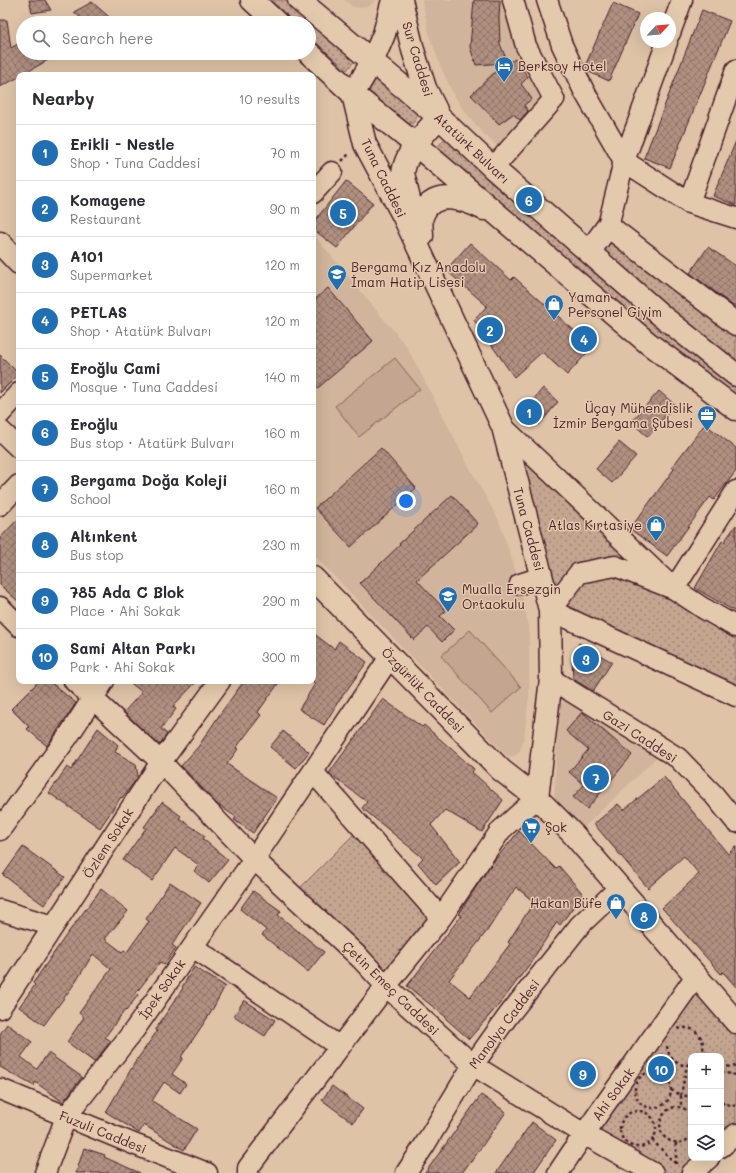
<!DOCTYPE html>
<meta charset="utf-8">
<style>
body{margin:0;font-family:Mali,sans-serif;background:#f2f2f3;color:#2b2b33}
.controls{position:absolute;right:12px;bottom:12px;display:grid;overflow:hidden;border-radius:8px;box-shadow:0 4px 16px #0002}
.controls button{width:36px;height:36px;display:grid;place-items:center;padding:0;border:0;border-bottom:1px solid #e1e1e2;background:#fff;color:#2b2b33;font:20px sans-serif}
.compass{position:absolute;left:640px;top:12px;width:36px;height:36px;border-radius:50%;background:#fff;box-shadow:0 4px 16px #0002;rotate:64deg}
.you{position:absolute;left:406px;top:501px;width:14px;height:14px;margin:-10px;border:3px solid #fff;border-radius:50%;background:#1a73e8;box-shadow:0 0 0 6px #1a73e833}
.badge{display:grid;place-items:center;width:26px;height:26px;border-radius:50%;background:#1f6fb2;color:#fff;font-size:13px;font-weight:700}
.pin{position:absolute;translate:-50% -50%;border:2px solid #fff;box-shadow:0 1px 4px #0006}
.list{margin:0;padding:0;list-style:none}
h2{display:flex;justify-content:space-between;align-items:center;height:52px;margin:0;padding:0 16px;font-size:17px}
h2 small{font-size:13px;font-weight:400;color:#7c7c81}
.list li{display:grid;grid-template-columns:26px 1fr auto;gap:12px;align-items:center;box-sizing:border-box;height:56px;padding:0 16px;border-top:1px solid #e1e1e2}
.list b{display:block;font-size:15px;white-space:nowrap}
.list p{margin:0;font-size:13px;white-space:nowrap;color:#7c7c81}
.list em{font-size:13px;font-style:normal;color:#7c7c81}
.icon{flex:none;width:22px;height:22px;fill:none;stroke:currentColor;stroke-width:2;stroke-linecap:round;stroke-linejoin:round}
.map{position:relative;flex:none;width:736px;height:1173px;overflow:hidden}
.search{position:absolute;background:#fff;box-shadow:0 4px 16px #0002;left:16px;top:16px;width:300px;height:44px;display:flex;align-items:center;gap:10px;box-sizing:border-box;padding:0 14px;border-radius:22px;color:#7c7c81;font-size:15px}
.panel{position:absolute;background:#fff;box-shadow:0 4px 16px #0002;left:16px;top:72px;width:300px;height:612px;border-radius:8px}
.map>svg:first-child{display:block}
.built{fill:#d0b49b}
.green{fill:url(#green-dots);stroke:#86625e}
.pitch{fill:#c3a590;stroke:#86625e}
.building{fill:url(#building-cross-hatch);stroke:#4a1f2b;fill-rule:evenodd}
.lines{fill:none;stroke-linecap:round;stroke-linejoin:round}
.minor-casing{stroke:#4a1f2b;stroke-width:23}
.major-casing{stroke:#4a1f2b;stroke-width:25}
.path{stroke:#4a1f2b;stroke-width:2.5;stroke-dasharray:3 3;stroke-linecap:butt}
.minor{stroke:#e4caac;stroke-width:20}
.major{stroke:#e4caac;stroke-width:22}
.labels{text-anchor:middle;stroke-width:3;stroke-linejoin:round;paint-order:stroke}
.street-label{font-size:13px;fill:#4a1f2b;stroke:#e4caac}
.poi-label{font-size:13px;fill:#4a1f2b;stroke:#e4caac;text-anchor:start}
</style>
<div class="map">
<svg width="736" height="1173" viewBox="0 0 736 1173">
<defs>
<pattern id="green-dots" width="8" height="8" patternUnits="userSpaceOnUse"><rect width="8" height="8" fill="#c3a590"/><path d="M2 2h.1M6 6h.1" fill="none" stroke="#a08676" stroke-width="1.8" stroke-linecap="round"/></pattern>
<pattern id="building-cross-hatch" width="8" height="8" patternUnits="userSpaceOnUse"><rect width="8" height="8" fill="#b09080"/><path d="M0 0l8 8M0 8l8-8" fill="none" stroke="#917569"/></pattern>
</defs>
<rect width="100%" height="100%" fill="#dec3a7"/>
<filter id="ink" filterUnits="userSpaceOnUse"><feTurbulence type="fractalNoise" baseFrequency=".025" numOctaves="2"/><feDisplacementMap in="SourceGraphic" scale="8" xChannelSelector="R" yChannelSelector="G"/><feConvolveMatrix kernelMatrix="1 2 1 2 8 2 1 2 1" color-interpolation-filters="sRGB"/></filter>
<g filter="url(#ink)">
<path class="built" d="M345,0H377L369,6L361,8L353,7Z
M422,0H525L530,26L566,98L514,160L485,135L467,114L455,97L442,70L430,37Z
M313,234L407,347L467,463L499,521L520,584L529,631V696L524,738L520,751L514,756H507L313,554Z
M568,695L659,755L582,829L554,800L559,708Z"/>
<path class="green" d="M270,0H289L357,58L347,70L309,36V23H295Z
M375,78L417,110L416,119L413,123L407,124L369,91V84Z
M446,137L636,308L736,387V398L654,334L435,150Z
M608,226L736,324V375L589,252Z
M503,427L674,589L736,627V696L550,610Z
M361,827L441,918L386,986L293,895Z
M696,976L736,1022V1134L721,1147V1056H691V1158H709L692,1173H653L584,1134Z"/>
<path class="pitch" d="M395,358L420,389L359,437L335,406Z
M470,630L521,687L492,713L441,656Z
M721,1072L736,1075V1106L721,1103Z"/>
<path class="building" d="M29,0H45L51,10L32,13Z
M474,0H500L499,18L500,44L508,63L515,59L528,77L521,84L532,99L524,105L528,111L520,120L513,114L499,124L471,95L504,63L476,65L470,47Z
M92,2L116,23H87L74,12Z
M613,3L638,14L609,81L587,71L585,66Z
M702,10L730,21L670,168L644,158Z
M0,20H7L11,48L23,41V53H60L22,75H19V77L0,87Z
M736,141V205L713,196Z
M346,181L373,203L337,248L313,229V223Z
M470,243L511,280L514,277L577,333L580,330L595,344L567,375L542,352L514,377L474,320L487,306L446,270Z
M708,247L736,266V308L690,273Z
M328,288L373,341L313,392V301Z
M0,355L19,374L0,393Z
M543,388L558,402L539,425L523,412Z
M659,391L675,405L648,437L631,422Z
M705,424L736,448V471L714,500L710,497L667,556L630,529L674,469L672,467Z
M619,442L636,456L612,483L596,469Z
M381,448L416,488L351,547L315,508Z
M452,495L478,524L417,580L446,611L440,616L454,630L442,642L428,627L414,640L360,583L400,545L399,544Z
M19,518V602L0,585V538Z
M736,525V612L695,588L722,541L724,542Z
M313,633L334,649L339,641L367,662L338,702L324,725L299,709L315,684L313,683Z
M579,643L612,662L593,691L573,679L572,659Z
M39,681H49L76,703L47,746L27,729L29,727L11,709Z
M128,681H197L173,706L176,709L161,729L167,734L159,745L124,712L142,692Z
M244,681H280L258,712L261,715L236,748L238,749L227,764L277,798L253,833L234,820L236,817L217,804L181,766L198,747L220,714Z
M383,699L422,727L424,725L474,769L472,772L503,800L482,832L445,810L431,825L460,862L436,885L418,863L423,858L362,808L367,802L329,773Z
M582,712L632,755L587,809L573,797L584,785L569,772L588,750L566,731Z
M98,728L118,745L115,752L136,764L138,777L122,798L121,797L100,828L49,793L67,767L71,770Z
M283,731L309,752L296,768L270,747Z
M664,777L728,854L736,846V987L723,972L721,974L662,908L699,874L684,856L648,888L594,824L618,804L624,810Z
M162,802L181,816L179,818L205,836L203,839L228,860L209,883L194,871L199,865L175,848L152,881L123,860L146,828L144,827Z
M519,831L556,869L559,866L583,894L560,925L557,922L529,965L502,1001L469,1039L445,1018L446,1017L407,986L461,916L459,914L467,901L490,866ZM516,887L534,902L508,942L510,944L470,997L449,980L487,931Z
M23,847L65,877L44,905L3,875Z
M170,882L201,903L172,945L176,948L164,965L160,962L136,993L138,995L126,1011L125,1010L105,1037L111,1041L94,1062L67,1042L84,1017L79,1013L111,969L93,954L75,983L44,1025L19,1007L35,985L33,983L67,934L101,889L128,911L105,939L122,952L124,950L127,952L149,921L146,919Z
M253,891L281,911L278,915L324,952L308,972L262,935L266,930L240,909Z
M194,967L225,986L210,1014L181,1057L183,1058L172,1074L186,1084L180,1093L164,1082L152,1101L197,1129L184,1150L144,1125L139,1133L106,1112L134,1064L157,1031L155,1030L183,988L182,987Z
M244,1000L275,1020L265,1036L234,1016Z
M7,1024L32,1042L21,1057L37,1069L48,1053L82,1077L63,1102L35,1082L34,1086L0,1067V1034Z
M332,1086L363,1109L353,1123L322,1100Z
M481,1095L506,1112L471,1162H470L462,1173H425Z
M532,1122L556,1140L533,1173H496Z
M84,1148L105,1155L104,1157L140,1173H76Z"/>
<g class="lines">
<defs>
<path id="minor" d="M547,0L562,45L584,91L624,161L689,203L736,218
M670,33L682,0
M493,168L554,99L526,46L513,0
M313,193L332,172
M689,203L736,70
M608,226L624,161L667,42
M0,414L19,393
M503,427L674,589L703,608L736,627
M0,430L19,448
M736,491L674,589L615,566L579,573L550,610L736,696
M0,505L19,485
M520,584L542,577
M0,607L19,626
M551,679L678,758L714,795L736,822
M74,681L161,762L254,859L361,959L386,986L473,1065L584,1134L653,1173
M313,772L441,918
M0,830L69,735L104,681
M0,910L53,926
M193,947L340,1047
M0,1008L161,762L220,681
M0,1089L131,1143L207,1173
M721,1147L736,1134
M45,1173L66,1117L135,1029L254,859L390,657
M248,1173V1168L386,986L441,918L501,830L537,798
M406,1173L424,1146L473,1065L508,1016L580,925L619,888
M558,1173L584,1134L696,976
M692,1173L709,1158"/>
<path id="major" d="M252,0L277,23
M299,0L439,117L493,168L662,316L736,375
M401,0L413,50L425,88L436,110
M309,53L353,94L416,145L648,343L736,409
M353,94L365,144L403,215L503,427L550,610L551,679L537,798
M353,94L372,62L384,34L393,0
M413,217L403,173C406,151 425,133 439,117
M422,236C422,230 420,220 423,214C433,188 466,200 484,209
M0,243L19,263
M589,252L608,226L736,324
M313,578L501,770L537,798L573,834L736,1022"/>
</defs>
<use href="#minor" class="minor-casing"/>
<use href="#major" class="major-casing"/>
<path class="path" d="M342,161L350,153
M678,1029C695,1023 709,1041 701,1056
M667,1046C668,1058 678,1068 691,1064
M689,1065H687L681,1095L691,1097
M721,1067L736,1066
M721,1072L736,1075
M635 1090a18 18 0 1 1 36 0a18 18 0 1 1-36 0Z
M671,1090L681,1095V1107
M721,1103L736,1106
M620 1129a18 18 0 1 1 36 0a18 18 0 1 1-36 0Z
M691,1113C665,1091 646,1136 674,1142C680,1144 686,1141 691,1137
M652,1140L676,1164
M676,1143V1164"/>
<use href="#minor" class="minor"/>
<use href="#major" class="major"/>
</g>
</g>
<defs>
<symbol id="hotel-pin" viewBox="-11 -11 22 30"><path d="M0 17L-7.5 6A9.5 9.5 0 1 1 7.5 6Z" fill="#1f6fb2" stroke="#e4caac"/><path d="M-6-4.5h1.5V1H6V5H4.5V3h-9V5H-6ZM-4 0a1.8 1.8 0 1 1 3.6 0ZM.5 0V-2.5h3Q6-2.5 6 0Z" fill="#fff"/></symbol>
<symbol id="school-pin" viewBox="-11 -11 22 30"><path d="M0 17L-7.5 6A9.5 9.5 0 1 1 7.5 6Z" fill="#1f6fb2" stroke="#e4caac"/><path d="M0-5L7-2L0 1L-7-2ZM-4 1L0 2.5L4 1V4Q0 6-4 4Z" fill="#fff"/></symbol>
<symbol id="shop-pin" viewBox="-11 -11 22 30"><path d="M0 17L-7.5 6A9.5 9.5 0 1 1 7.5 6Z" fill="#1f6fb2" stroke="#e4caac"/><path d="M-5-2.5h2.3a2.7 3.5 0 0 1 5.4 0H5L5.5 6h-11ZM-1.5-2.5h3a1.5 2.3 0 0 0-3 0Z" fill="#fff"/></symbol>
<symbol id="office-pin" viewBox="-11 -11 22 30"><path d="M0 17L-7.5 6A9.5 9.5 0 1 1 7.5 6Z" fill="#1f6fb2" stroke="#e4caac"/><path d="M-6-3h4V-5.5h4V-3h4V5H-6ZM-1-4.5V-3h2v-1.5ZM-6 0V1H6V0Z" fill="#fff"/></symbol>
<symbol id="supermarket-pin" viewBox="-11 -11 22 30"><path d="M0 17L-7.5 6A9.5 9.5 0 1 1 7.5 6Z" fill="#1f6fb2" stroke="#e4caac"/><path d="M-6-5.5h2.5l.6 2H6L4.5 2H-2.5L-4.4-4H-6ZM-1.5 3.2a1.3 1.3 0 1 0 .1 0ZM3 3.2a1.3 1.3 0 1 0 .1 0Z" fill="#fff"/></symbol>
</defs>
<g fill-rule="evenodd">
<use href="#hotel-pin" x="493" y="55" width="22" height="30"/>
<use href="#school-pin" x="326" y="263" width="22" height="30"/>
<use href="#shop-pin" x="543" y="293" width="22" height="30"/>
<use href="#office-pin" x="696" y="404" width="22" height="30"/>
<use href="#shop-pin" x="645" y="514" width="22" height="30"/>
<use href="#school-pin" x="437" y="585" width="22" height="30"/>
<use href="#supermarket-pin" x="520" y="816" width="22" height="30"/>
<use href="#shop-pin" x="605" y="892" width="22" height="30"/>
</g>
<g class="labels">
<g class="street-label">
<text transform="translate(418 59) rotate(73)" y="5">Sur Caddesi</text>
<text transform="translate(472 148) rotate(43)" y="5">Atatürk Bulvarı</text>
<text transform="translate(384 178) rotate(64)" y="5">Tuna Caddesi</text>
<text transform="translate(529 529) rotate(75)" y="5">Tuna Caddesi</text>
<text transform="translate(423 690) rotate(46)" y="5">Özgürlük Caddesi</text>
<text transform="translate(640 736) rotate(33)" y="5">Gazi Caddesi</text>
<text transform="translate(108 843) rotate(-57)" y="5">Özlem Sokak</text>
<text transform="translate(391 988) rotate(44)" y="5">Çetin Emeç Caddesi</text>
<text transform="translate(162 989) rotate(-55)" y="5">İpek Sokak</text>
<text transform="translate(504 1024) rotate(-53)" y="5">Manolya Caddesi</text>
<text transform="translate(613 1094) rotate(-54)" y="5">Ahi Sokak</text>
<text transform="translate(103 1132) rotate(22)" y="5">Fuzuli Caddesi</text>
</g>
<g class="poi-label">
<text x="518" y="71">Berksoy Hotel</text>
<text x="351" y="272">Bergama Kız Anadolu<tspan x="351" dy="15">İmam Hatip Lisesi</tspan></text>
<text x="568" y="302">Yaman<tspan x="568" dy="15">Personel Giyim</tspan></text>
<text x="693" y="413" text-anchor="end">Üçay Mühendislik<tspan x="693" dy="15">İzmir Bergama Şubesi</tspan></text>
<text x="642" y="530" text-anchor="end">Atlas Kırtasiye</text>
<text x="462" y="594">Mualla Ersezgin<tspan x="462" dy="15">Ortaokulu</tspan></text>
<text x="545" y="832">Şok</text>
<text x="602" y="908" text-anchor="end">Hakan Büfe</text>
</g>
</g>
</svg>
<div class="controls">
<button>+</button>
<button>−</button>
<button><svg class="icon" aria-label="layers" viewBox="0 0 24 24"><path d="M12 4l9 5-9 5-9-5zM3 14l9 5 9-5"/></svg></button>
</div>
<svg class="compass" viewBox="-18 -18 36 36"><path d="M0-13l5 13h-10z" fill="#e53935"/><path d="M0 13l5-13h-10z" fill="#7c7c81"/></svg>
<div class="you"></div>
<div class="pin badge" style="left:529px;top:412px">1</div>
<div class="pin badge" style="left:490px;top:330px">2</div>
<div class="pin badge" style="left:586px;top:659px">3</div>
<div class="pin badge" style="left:584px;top:339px">4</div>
<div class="pin badge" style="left:343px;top:213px">5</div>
<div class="pin badge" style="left:529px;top:200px">6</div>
<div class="pin badge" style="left:596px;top:778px">7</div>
<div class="pin badge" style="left:644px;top:916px">8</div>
<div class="pin badge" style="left:583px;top:1074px">9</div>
<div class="pin badge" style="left:661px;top:1069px">10</div>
<div class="search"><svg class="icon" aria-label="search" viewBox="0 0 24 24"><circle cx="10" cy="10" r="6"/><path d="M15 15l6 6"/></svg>Search here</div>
<section class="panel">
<h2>Nearby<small>10 results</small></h2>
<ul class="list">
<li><span class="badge">1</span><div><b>Erikli - Nestle</b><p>Shop · Tuna Caddesi</p></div><em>70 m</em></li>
<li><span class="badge">2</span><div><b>Komagene</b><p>Restaurant</p></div><em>90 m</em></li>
<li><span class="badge">3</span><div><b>A101</b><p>Supermarket</p></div><em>120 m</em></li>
<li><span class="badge">4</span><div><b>PETLAS</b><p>Shop · Atatürk Bulvarı</p></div><em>120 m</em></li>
<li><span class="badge">5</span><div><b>Eroğlu Cami</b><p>Mosque · Tuna Caddesi</p></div><em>140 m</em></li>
<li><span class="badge">6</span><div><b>Eroğlu</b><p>Bus stop · Atatürk Bulvarı</p></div><em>160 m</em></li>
<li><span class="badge">7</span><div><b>Bergama Doğa Koleji</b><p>School</p></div><em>160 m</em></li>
<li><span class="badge">8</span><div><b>Altınkent</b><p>Bus stop</p></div><em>230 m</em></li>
<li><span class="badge">9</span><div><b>785 Ada C Blok</b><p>Place · Ahi Sokak</p></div><em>290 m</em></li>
<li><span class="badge">10</span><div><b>Sami Altan Parkı</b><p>Park · Ahi Sokak</p></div><em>300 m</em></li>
</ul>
</section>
</div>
